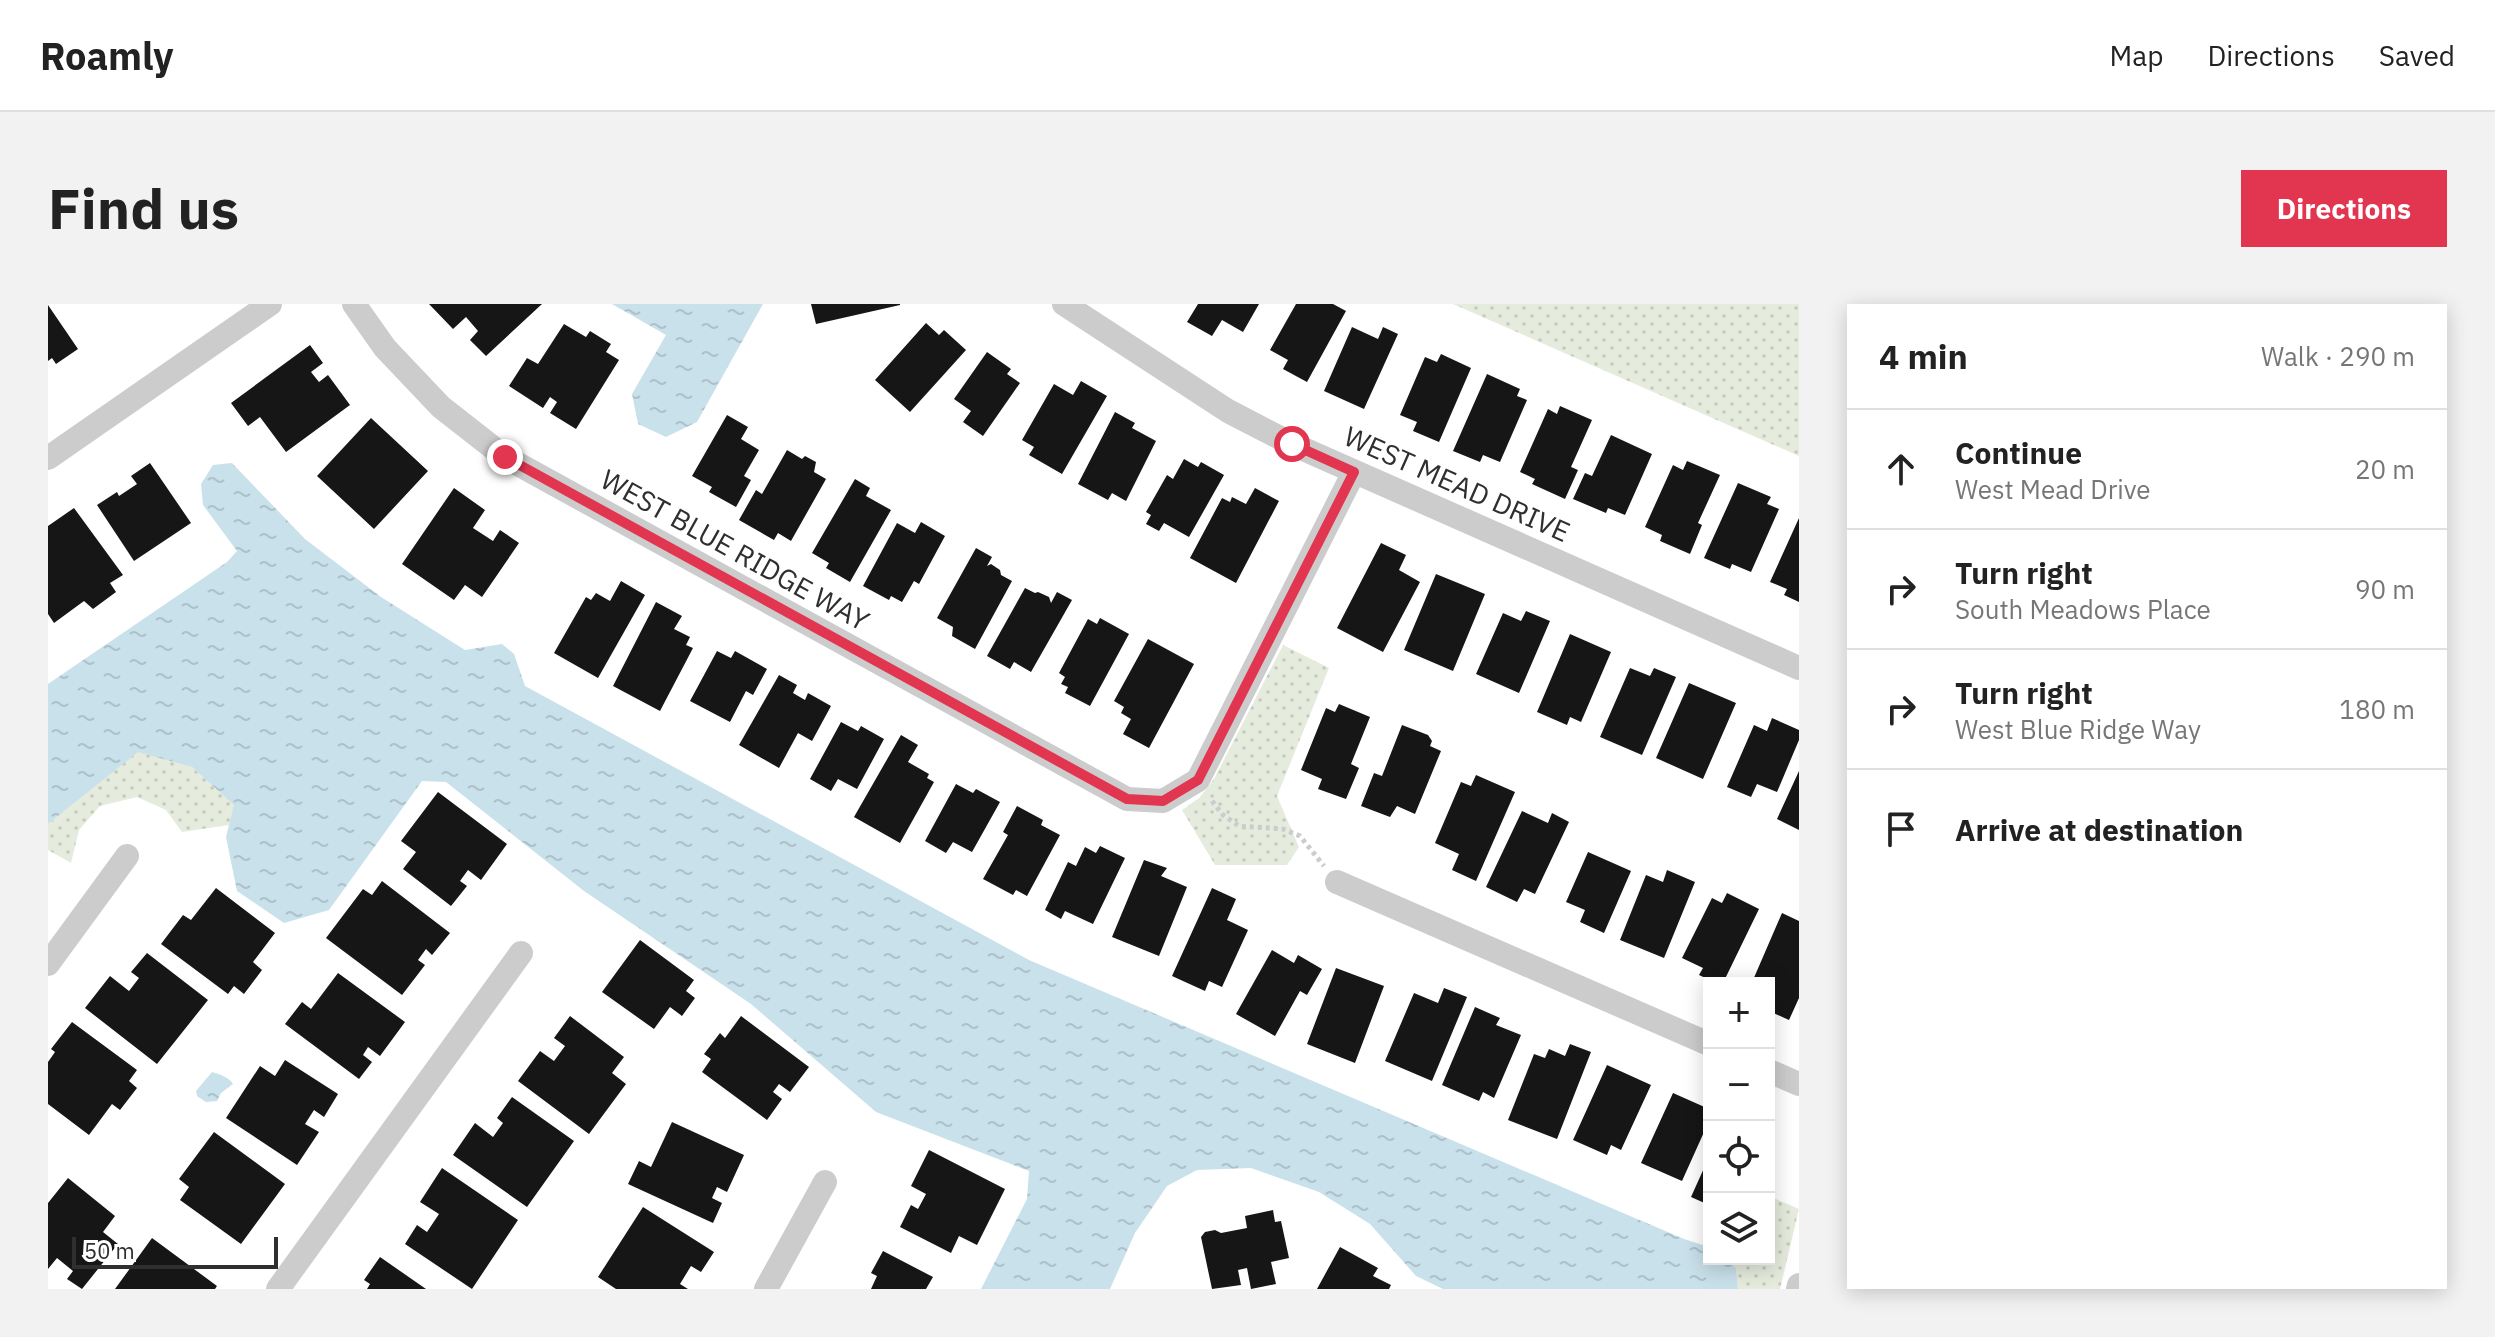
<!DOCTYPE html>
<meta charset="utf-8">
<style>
body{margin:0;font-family:"IBM Plex Sans",sans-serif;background:#f2f2f2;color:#222}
.controls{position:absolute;right:24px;bottom:24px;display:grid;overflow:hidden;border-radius:0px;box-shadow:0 4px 20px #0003}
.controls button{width:72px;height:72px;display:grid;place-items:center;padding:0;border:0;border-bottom:2px solid #e0e0e0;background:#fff;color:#222;font:40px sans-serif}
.scale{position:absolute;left:24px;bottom:20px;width:206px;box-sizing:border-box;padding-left:8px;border:4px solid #2f2f2f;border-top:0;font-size:22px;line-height:28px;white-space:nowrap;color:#2f2f2f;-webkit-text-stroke:6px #fff;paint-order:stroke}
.stop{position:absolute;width:24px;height:24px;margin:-18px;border:6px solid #e13550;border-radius:50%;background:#fff}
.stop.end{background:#e13550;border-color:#fff;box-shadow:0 2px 8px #0008}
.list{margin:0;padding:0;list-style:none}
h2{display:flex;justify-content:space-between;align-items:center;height:104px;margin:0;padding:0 32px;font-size:34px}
h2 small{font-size:26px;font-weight:400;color:#767676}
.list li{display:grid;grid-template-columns:52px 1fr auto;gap:24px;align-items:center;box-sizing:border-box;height:120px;padding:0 32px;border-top:2px solid #e0e0e0}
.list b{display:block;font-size:30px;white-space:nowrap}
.list p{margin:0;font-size:26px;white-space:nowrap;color:#767676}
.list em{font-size:26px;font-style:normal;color:#767676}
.icon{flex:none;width:44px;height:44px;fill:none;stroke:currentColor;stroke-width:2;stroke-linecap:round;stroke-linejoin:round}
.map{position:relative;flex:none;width:1751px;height:985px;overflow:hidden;border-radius:0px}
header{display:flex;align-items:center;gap:48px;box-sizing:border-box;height:112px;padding:0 40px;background:#fff;border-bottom:2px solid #e0e0e0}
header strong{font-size:38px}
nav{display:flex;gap:44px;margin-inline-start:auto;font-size:28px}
.intro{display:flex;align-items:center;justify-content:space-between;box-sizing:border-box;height:192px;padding:0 48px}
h1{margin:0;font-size:56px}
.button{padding:20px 36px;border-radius:0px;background:#e13550;color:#fff;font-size:28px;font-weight:700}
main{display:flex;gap:48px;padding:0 48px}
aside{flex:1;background:#fff;border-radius:0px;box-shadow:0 4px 20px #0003}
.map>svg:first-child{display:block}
.grass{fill:url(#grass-dots)}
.water{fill:url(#water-ripples)}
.building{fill:#161616}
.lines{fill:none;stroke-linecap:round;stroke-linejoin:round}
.path{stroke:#ccc;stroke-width:5;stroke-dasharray:4 4;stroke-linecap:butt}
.minor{stroke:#ccc;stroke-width:24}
.route{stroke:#e13550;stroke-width:10}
.labels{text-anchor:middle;stroke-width:8;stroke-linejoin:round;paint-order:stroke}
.street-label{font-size:28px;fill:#2f2f2f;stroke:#fff}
</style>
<header>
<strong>Roamly</strong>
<nav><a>Map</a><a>Directions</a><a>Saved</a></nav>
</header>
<div class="intro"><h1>Find us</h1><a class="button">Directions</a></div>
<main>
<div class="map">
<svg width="1751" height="985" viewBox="0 0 1751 985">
<defs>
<pattern id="grass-dots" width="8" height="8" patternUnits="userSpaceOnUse" patternTransform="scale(2)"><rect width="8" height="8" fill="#e6ecdd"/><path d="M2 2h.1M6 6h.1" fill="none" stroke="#c6cbbe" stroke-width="1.8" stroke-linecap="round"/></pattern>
<pattern id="water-ripples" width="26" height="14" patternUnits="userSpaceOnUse" patternTransform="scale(2)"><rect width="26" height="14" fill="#c9e1eb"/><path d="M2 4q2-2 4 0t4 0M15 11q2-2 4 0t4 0" fill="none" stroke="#adc1ca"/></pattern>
</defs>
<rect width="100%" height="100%" fill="#fff"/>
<path class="grass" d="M1405,0H1751V152Z
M1235,341L1281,364L1229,492L1251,543L1239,561H1167L1134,506L1151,494L1166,475Z
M90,447L144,463L187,501L181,521L134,528L118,506L89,493L52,502L31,526L23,559L0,546V520Z
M1721,892L1751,905L1732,985H1690L1688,964L1680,955H1721Z"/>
<path class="water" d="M564,0H715L649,118L618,133L590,120L584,90L618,31Z
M184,159L257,235L333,293L417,346L454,340L466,350L477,382L981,656L1636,935L1661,943V955H1680L1688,964L1690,985H1395L1368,972L1322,920L1271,888L1203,864L1149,866L1119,882L1087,929L1062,985H933L979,895L981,867L828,808L703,700L536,587L398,478L374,477L281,606L236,619L189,587L178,533L186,501L144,463L90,448L0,520V380L179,258L189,247L155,201L153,180L165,161Z
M164,768C171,770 181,773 185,780L173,789L169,797L158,798L149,792L148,787Z"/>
<path class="building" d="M381,0H494L438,52L422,36L430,27L418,13L405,25Z
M763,0H852V1L768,20Z
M1150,0H1211L1195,28L1174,16L1164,32L1139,18Z
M1248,0H1285L1298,7L1259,78L1235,65L1240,56L1222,46Z
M0,1L30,45L8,60L4,54L0,57Z
M878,19L891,31L896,26L918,46L862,108L827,76Z
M516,20L538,33L542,27L563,40L558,48L571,56L528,125L502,109L509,98L502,93L495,104L461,82L479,54L490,60Z
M1304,23L1330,35L1335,23L1350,30L1316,105L1276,87Z
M262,41L275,59L263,68L271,78L280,71L302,101L238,148L212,113L200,122L183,99Z
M939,48L963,65L959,70L972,79L935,132L915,118L923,107L906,95Z
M1393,50L1423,64L1391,138L1365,127L1369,118L1352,111L1377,53L1389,58Z
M1439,70L1472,85L1469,92L1479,96L1452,158L1435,151L1432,158L1405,147Z
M1033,77L1059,92L1014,170L981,151L986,143L974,136L1006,80L1025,91Z
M1512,102L1544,116L1523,163L1530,166L1517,195L1484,180L1487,175L1472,168L1500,105L1509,110Z
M1067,108L1087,119L1084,124L1108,137L1078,197L1064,189L1060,196L1030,180Z
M679,111L700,123L693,135L711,146L696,172L703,176L688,203L661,188L664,183L644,172Z
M323,114L380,167L326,225L269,172Z
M1563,131L1604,150L1577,211L1560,204L1558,209L1525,195L1537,169L1544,172Z
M739,146L754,155L757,152L768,158L766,168L778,175L743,237L730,229L726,236L691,216L708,186L714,190Z
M1136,155L1150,163L1153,158L1176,171L1141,233L1116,219L1111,227L1098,220L1103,211L1098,208L1119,171L1125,175Z
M1639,157L1672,171L1650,219L1654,221L1642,250L1612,237L1614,231L1597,223L1625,161L1635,166Z
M102,159L143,219L86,257L49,201L69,188L71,192L89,180L83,172Z
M807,175L822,184L818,192L843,206L802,278L778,264L781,259L764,249Z
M1690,179L1723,193L1719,200L1731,205L1703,268L1684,260L1682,265L1656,254Z
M406,184L437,206L425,224L445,237L452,226L471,239L434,293L417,281L406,296L354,260Z
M1207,184L1231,197L1188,279L1142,254L1174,194L1182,198L1184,193L1198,200Z
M26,204L75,271L62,279L68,288L45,305L36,297L6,319L0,310V222Z
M1751,214V298L1736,291L1739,285L1722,278Z
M873,218L897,232L871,280L866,277L854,298L843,292L841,296L815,282L849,219L867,229Z
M1333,239L1358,251L1351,266L1372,278L1335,348L1289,324Z
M928,244L944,253L939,262L943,260L952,266L953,271L964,277L927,345L904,332L905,323L889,314Z
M1388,270L1437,290L1405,367L1356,346Z
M573,277L597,291L550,374L506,349L538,293L543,296L548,289L562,297Z
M977,284L987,289L990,288L1001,293L1003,299L1009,288L1024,296L983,368L966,358L962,365L939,352Z
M608,298L634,312L626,325L642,333L638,341L645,344L612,407L565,382Z
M1478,307L1502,317L1471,389L1428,370L1455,309L1473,317Z
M1052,314L1081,330L1042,402L1017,389L1020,383L1013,380L1017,373L1011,369L1040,315L1049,320Z
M1522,330L1563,348L1533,418L1522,413L1519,421L1489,408Z
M1100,335L1146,360L1101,444L1075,430L1083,415L1073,409L1076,403L1066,397Z
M669,347L683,354L687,347L719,365L705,391L698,387L682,418L642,397Z
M1582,364L1602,372L1606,364L1628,373L1594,451L1552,433Z
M731,371L749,381L745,389L757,396L760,389L783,402L764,437L750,429L731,464L691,441Z
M1641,379L1688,399L1655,475L1608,454Z
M1291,400L1322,413L1303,460L1311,464L1298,495L1270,485L1274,475L1253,466L1278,404L1287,408Z
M1724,414L1751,426V436L1729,488L1709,480L1703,493L1679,483L1706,421L1719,427Z
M793,418L810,427L813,422L836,435L809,485L790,475L783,487L762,475Z
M1354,421L1380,431L1384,437L1382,442L1393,447L1367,510L1349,502L1342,513L1313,502L1326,469L1334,472Z
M853,431L870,441L860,458L881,470L879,474L886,478L852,539L806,513Z
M1751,467V526L1729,515Z
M1428,471L1467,488L1428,577L1404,566L1411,550L1387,539L1413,478L1423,482Z
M908,480L925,489L928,485L952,498L924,548L905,538L898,549L877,537Z
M390,488L459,540L433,576L420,566L412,577L419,582L403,602L355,565L368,548L353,537Z
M969,502L995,516L993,521L1012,531L979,592L968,586L965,591L935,575L960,531L955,528Z
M1474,507L1500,519L1504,509L1521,518L1487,590L1476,585L1469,598L1438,583Z
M1052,542L1077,554L1045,620L1017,607L1013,615L997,606L1020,558L1028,562L1037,543L1048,549Z
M1540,548L1583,567L1556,629L1532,618L1537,606L1518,598Z
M1096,556L1119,564L1113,572L1139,583L1111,652L1064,633Z
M1619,566L1647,578L1616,654L1572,636L1598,571L1615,578Z
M334,577L402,629L384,651L378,645L370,656L377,661L354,691L278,634L315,585L324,591Z
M168,584L227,629L205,658L214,666L196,690L186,682L180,690L113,640L135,611L143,616Z
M1164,584L1188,595L1179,616L1200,626L1174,683L1161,677L1157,687L1124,672Z
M1679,589L1711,605L1675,679H1668L1651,671L1655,664L1634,654L1664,594L1674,599Z
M1734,609L1751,617V694L1741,716L1721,707V694L1725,685L1721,683V679H1712L1705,676Z
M592,636L646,676L638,687L647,694L634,712L622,703L606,725L554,688Z
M1224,646L1246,659L1250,651L1274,665L1259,691L1252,687L1227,732L1188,710Z
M99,649L160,696L109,760L37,704L62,672L81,687L91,674L83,668Z
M1288,664L1336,682L1307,759L1259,740Z
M290,669L357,718L332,752L320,743L315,751L324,758L311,775L237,720L254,698L263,705Z
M1396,684L1419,693L1384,777L1337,757L1366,689L1390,699Z
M1427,703L1452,714L1448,721L1473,731L1446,794L1435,788L1431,797L1394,781Z
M522,712L576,753L564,769L578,780L541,830L470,777L492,747L506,757L517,742L506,734Z
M693,712L761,763L742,788L731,780L725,788L734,795L719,816L654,768L663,755L656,750L672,729L677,734Z
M24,718L89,766L81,777L89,784L72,806L64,800L41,831L0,800V758L7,748L3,745Z
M1522,740L1543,748L1509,835L1460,816L1486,750L1497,754L1501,745L1517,752Z
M237,756L290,790L276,813L266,806L257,820L271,828L249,861L178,814L212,762L227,772Z
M1559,761L1603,781L1573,846L1563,841L1559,851L1525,836Z
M1625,789L1661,805V817L1634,877L1593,859Z
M464,793L526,837L479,903L405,851L427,819L445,833L455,819L449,814Z
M624,818L696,851L679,888L669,883L664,894L674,899L665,919L580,880L591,857L603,863Z
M166,828L237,880L193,940L132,896L141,883L131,875Z
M881,846L957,885L929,941L911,932L903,949L852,923L863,901L870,905L878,890L863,882Z
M1661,853V901L1643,893Z
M394,864L470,916L424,985L357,940L369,921L379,928L391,910L372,898Z
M20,874L67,912L55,928L70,940L34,985L19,975L25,967L9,954L0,965V899Z
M595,903L666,948L653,968L643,962L632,980L640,985H568L550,973Z
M1225,906L1227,918L1233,917L1241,954L1223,958L1228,980L1203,985L1199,964L1190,966L1193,981L1164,985L1153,933L1157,928L1167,926L1173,929L1199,924L1197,912Z
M104,934L169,982L167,985H67Z
M1292,943L1330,964L1325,972L1343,981L1341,985H1269Z
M835,947L885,973L878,985H823L829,972L823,969Z
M332,953L378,985H319L322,980L316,976Z"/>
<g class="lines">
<path class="path" d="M1164,497L1175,511L1191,522L1235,525L1252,532L1276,562"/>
<path class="minor" d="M306,0L337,44L393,103L457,153L1079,495L1115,497L1150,476L1306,168
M1016,0L1180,107L1244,140L1751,364
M0,154L222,0
M1289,578L1661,740
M0,660L79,552
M1721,767L1751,780
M230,985L473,649
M718,985L777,878
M1750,985L1751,981"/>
</g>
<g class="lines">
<path class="route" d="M457,153L1079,495L1115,497L1150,476L1306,168L1244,140"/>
</g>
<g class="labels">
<g class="street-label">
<text transform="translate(1409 180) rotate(24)" y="10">WEST MEAD DRIVE</text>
<text transform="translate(687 246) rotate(29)" y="10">WEST BLUE RIDGE WAY</text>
</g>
</g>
</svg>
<div class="controls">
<button>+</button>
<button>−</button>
<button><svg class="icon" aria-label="locate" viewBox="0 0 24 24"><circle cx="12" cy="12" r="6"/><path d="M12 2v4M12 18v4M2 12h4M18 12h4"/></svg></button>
<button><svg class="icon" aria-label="layers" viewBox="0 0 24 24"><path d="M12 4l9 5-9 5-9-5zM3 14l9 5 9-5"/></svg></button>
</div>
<div class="scale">50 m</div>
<div class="stop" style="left:1244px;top:140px"></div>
<div class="stop end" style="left:457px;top:153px"></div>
</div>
<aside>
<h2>4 min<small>Walk · 290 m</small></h2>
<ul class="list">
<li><svg class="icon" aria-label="ahead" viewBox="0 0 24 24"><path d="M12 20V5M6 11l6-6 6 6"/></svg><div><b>Continue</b><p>West Mead Drive</p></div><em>20 m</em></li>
<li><svg class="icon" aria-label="right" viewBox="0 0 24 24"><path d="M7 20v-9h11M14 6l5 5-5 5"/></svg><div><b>Turn right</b><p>South Meadows Place</p></div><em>90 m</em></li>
<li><svg class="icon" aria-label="right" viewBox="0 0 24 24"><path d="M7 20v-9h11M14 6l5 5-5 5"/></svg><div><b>Turn right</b><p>West Blue Ridge Way</p></div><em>180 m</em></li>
<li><svg class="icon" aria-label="arrive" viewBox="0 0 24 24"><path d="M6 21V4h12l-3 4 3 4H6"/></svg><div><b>Arrive at destination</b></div></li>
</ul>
</aside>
</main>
